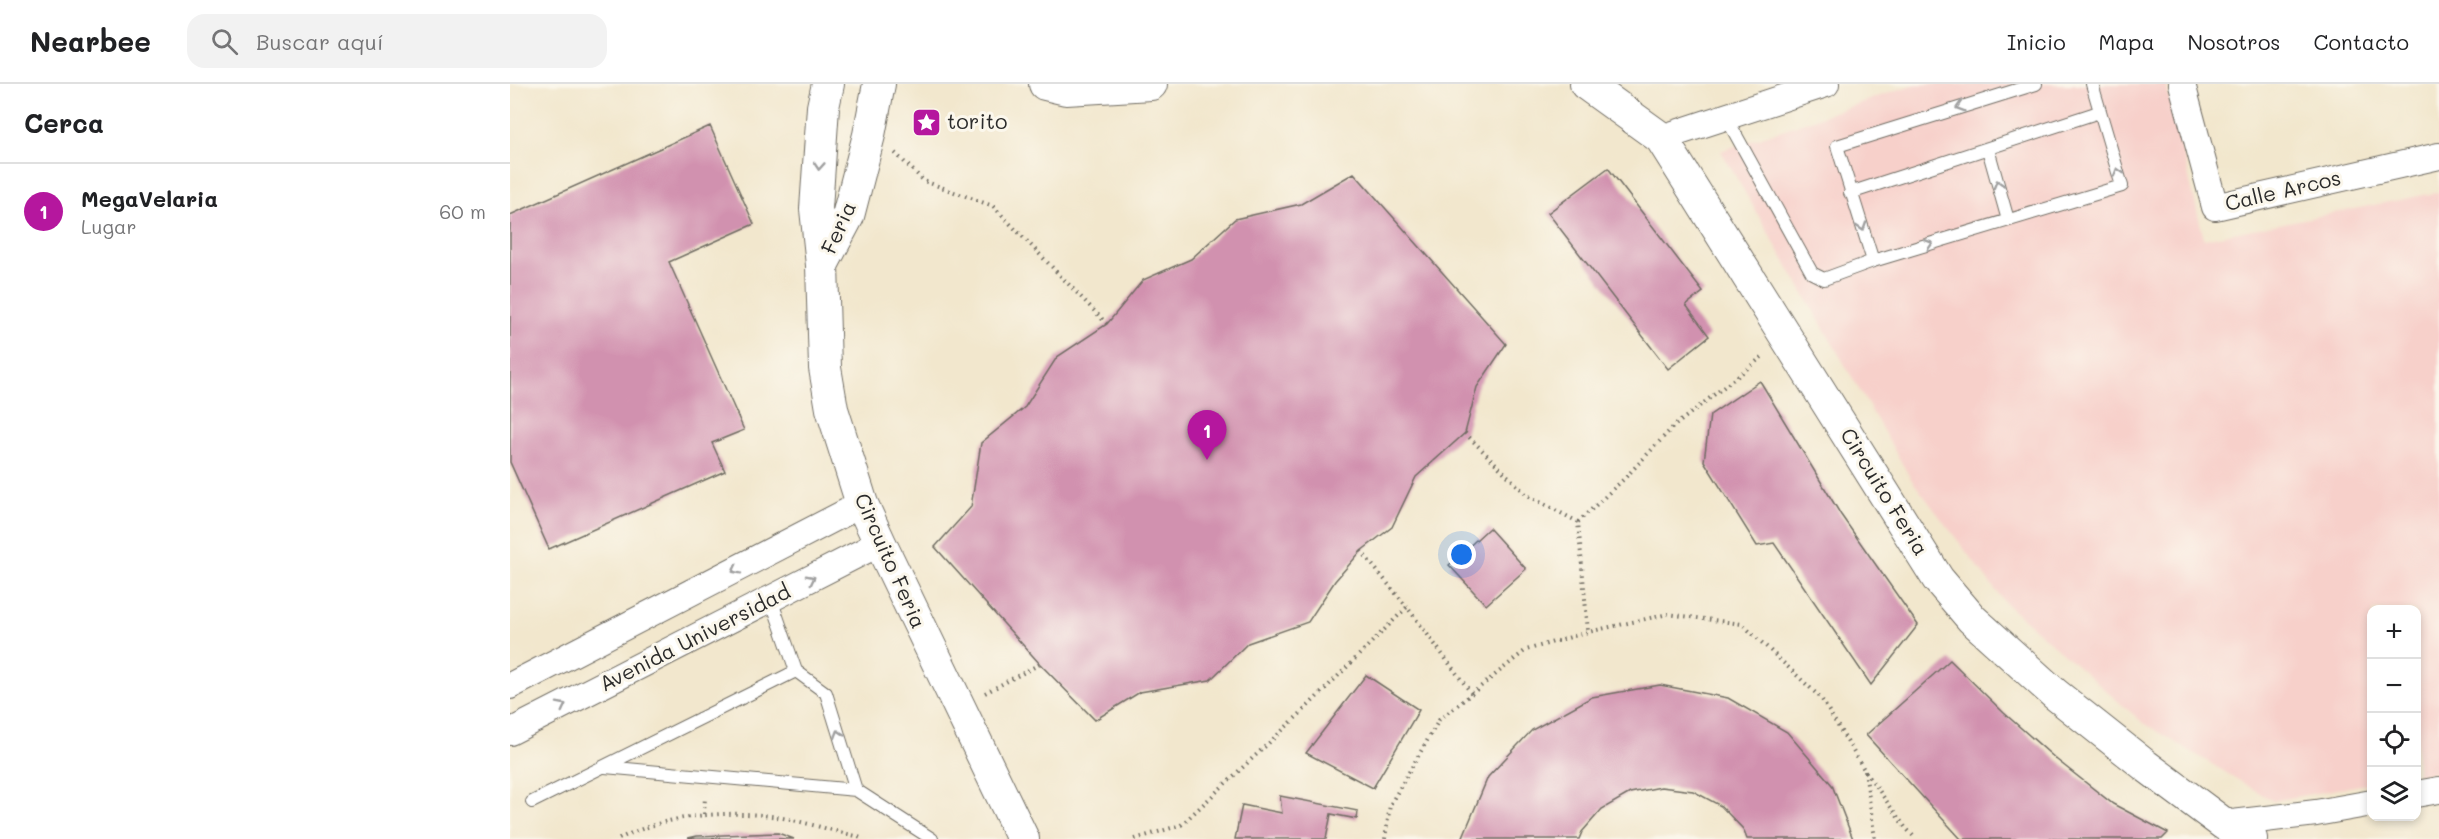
<!DOCTYPE html>
<html lang="es">
<meta charset="utf-8">
<style>
body{margin:0;font-family:Mali,sans-serif;background:#f2f2f2;color:#202124}
.controls{position:absolute;right:18px;bottom:18px;display:grid;overflow:hidden;border-radius:12px;box-shadow:0 3px 9px #0003}
.controls button{width:54px;height:54px;display:grid;place-items:center;padding:0;border:0;border-bottom:2px solid #e0e0e0;background:#fff;color:#202124;font:30px sans-serif}
.you{position:absolute;left:952px;top:471px;width:21px;height:21px;margin:-15px;border:4px solid #fff;border-radius:50%;background:#1a73e8;box-shadow:0 0 0 9px #1a73e833}
.badge{display:grid;place-items:center;width:39px;height:39px;border-radius:50%;background:#b5179e;color:#fff;font-size:20px;font-weight:700}
.pin{position:absolute;translate:-50% -50px;filter:drop-shadow(0 2px 3px #0008)}
.pin::after{content:'';position:absolute;top:32px;width:21px;height:18px;background:inherit;clip-path:polygon(0 0,100% 0,50% 100%)}
.list{margin:0;padding:0;list-style:none}
h2{display:flex;justify-content:space-between;align-items:center;height:78px;margin:0;padding:0 24px;font-size:26px}
h2 small{font-size:20px;font-weight:400;color:#757577}
.list li{display:grid;grid-template-columns:39px 1fr auto;gap:18px;align-items:center;box-sizing:border-box;height:96px;padding:0 24px;border-top:2px solid #e0e0e0}
.list b{display:block;font-size:22px;white-space:nowrap}
.list p{margin:0;font-size:20px;white-space:nowrap;color:#757577}
.list em{font-size:20px;font-style:normal;color:#757577}
.icon{flex:none;width:33px;height:33px;fill:none;stroke:currentColor;stroke-width:2;stroke-linecap:round;stroke-linejoin:round}
.map{position:relative;flex:none;width:1929px;height:755px;overflow:hidden}
header{display:flex;align-items:center;gap:36px;box-sizing:border-box;height:84px;padding:0 30px;background:#fff;border-bottom:2px solid #e0e0e0}
header strong{font-size:28px}
nav{display:flex;gap:33px;margin-inline-start:auto;font-size:21px}
.search{width:420px;height:54px;background:#f2f2f2;display:flex;align-items:center;gap:15px;box-sizing:border-box;padding:0 21px;border-radius:18px;color:#757577;font-size:22px}
main{display:flex}
aside{flex:1;background:#fff}
.map>svg:first-child{display:block}
.built{fill:#f7d0ca}
.building{fill:#d191af}
.lines{fill:none;stroke-linecap:round;stroke-linejoin:round}
.service-casing{stroke:#716d64;stroke-width:14}
.minor-casing{stroke:#716d64;stroke-width:28}
.tertiary-casing{stroke:#716d64;stroke-width:34}
.path{stroke:#716d64;stroke-width:4;stroke-dasharray:1.5 4.5;stroke-linecap:butt}
.service{stroke:#fff;stroke-width:12}
.minor{stroke:#fff;stroke-width:26}
.tertiary{stroke:#fff;stroke-width:32}
.oneway{stroke:#a0a0a0}
.labels{text-anchor:middle;stroke-width:6;stroke-linejoin:round;paint-order:stroke}
.poi-label{font-size:21px;fill:#2b2b2b;stroke:#fbf7ec;text-anchor:start}
.street-label{font-size:21px;fill:#2b2b2b;stroke:#fbf7ec}
</style>
<header>
<strong>Nearbee</strong>
<div class="search"><svg class="icon" aria-label="search" viewBox="0 0 24 24"><circle cx="10" cy="10" r="6"/><path d="M15 15l6 6"/></svg>Buscar aquí</div>
<nav><a>Inicio</a><a>Mapa</a><a>Nosotros</a><a>Contacto</a></nav>
</header>
<main>
<aside>
<h2>Cerca<small></small></h2>
<ul class="list">
<li><span class="badge">1</span><div><b>MegaVelaria</b><p>Lugar</p></div><em>60 m</em></li>
</ul>
</aside>
<div class="map">
<svg width="1929" height="755" viewBox="0 0 1929 755">
<rect width="100%" height="100%" fill="#fbf7ec"/>
<filter id="ink" filterUnits="userSpaceOnUse"><feTurbulence type="fractalNoise" baseFrequency=".0167" numOctaves="2"/><feDisplacementMap in="SourceGraphic" scale="12" xChannelSelector="R" yChannelSelector="G"/><feConvolveMatrix kernelMatrix="1 2 1 2 8 2 1 2 1" color-interpolation-filters="sRGB"/></filter>
<filter id="wash" filterUnits="userSpaceOnUse"><feTurbulence type="fractalNoise" baseFrequency=".008" numOctaves="4" result="noise"/><feDisplacementMap in="SourceGraphic" scale="24" xChannelSelector="R" yChannelSelector="G"/><feGaussianBlur stdDeviation="1.35" result="paint"/><feColorMatrix in="noise" values="0 0 0 0 0 0 0 0 0 0 0 0 0 0 0 0 0 1.4 0 .05"/><feComposite in="paint" operator="in"/></filter>
<g filter="url(#wash)">
<rect width="100%" height="100%" fill="#f2e7cd"/>
<path class="built" d="M1405,0H1656L1694,155L1929,108V687L1907,691L1906,526H1862L1861,699L1763,717L1632,638L1496,520L1401,395L1211,67Z"/>
<g id="blocks">
<path class="building" d="M200,42L244,140L159,178L234,346L202,359L215,387L39,465L0,378V131Z
M1098,84L1193,208L1176,221L1199,252L1158,285L1038,129Z
M844,89L996,260L967,303L955,349L906,393L882,443L851,467L825,497L798,538L738,559L700,596L630,608L585,636L530,580L425,463L461,423L471,359L515,323L547,273L597,240L633,196L681,175L725,135L791,120Z
M1250,297L1331,431L1408,541L1361,601L1264,459L1247,462L1194,377L1200,331Z
M979,444L1016,485L976,521L939,481Z
M1440,576L1494,629L1547,676L1603,720L1658,749L1652,755H1451L1356,651Z
M856,591L909,626L863,704L796,669Z
M1150,601L1218,614L1277,648L1322,701L1343,755H1237L1233,745L1211,722L1183,707L1151,703L1120,709L1092,725L1072,748L1069,755H952L978,693L1022,646L1082,613Z
M770,712L848,727L847,735L821,730L816,755H725L732,721L772,729Z
M268,749L284,755L178,754L187,752Z"/>
</g>
</g>
<g filter="url(#ink)">
<use href="#blocks" fill-opacity="0" stroke="#716d64" stroke-width="1.5"/>
<g class="lines">
<defs>
<path id="service" d="M1216,33L1302,189L1314,195L1363,177L1612,102L1582,0
M1478,65L1498,136
M1340,109L1589,28
M1363,177L1327,62L1526,0
M261,515L286,587L316,609L346,706
M95,683L346,706L422,755
M22,718L286,587"/>
<path id="minor" d="M1672,0L1705,123L1929,72
M1151,54L1316,0
M0,602L352,420
M0,648L370,459
M1906,710L1929,706
M1714,740L1806,729L1862,719"/>
<path id="tertiary" d="M318,0L313,23L306,125L312,181L315,284L322,325L352,420L370,459L513,755
M535,0L556,5L641,0
M1076,0L1151,54L1428,495L1462,535L1545,610L1636,682L1714,740L1741,755
M312,181L338,132L359,51L369,0"/>
</defs>
<use href="#service" class="service-casing"/>
<use href="#minor" class="minor-casing"/>
<use href="#tertiary" class="tertiary-casing"/>
<path class="path" d="M385,69L414,97L483,122L597,240
M955,349L1017,411L1068,438L1078,548
M1068,438L1115,394L1163,343L1252,273
M851,467L897,523
M475,609L530,580
M1355,687L1365,755
M194,730L195,713
M109,755C151,733 204,727 252,731C283,734 315,745 346,752L353,755
M625,755L671,741L792,628L897,523L962,610
M875,755L880,721L929,636L1016,566L1078,548L1158,530L1232,540L1311,614L1355,687L1395,743L1406,755"/>
<use href="#service" class="service"/>
<use href="#minor" class="minor"/>
<use href="#tertiary" class="tertiary"/>
</g>
<defs><path id="oneway-chevron" d="M-2-3.5L2.5 0L-2 3.5" fill="none" stroke-width="1.6" stroke-linecap="round" stroke-linejoin="round" transform="scale(1.5)"/></defs>
<g class="oneway">
<use href="#oneway-chevron" transform="translate(1450 23) rotate(163)"/>
<use href="#oneway-chevron" transform="translate(309 82) rotate(94)"/>
<use href="#oneway-chevron" transform="translate(1608 88) rotate(-107)"/>
<use href="#oneway-chevron" transform="translate(1488 100) rotate(-106)"/>
<use href="#oneway-chevron" transform="translate(1352 143) rotate(72)"/>
<use href="#oneway-chevron" transform="translate(1419 160) rotate(-17)"/>
<use href="#oneway-chevron" transform="translate(226 486) rotate(153)"/>
<use href="#oneway-chevron" transform="translate(301 495) rotate(-27)"/>
<use href="#oneway-chevron" transform="translate(52 622) rotate(-27)"/>
<use href="#oneway-chevron" transform="translate(329 650) rotate(-107)"/>
</g>
</g>
<defs>
<symbol id="sight-square" viewBox="-11 -11 22 22"><rect x="-9" y="-9" width="18" height="18" rx="4" fill="#b5179e" stroke="#fbf7ec"/><path d="M0-6L1.8-2.2L6-1.7L2.9 1.2L3.7 5.4L0 3.3L-3.7 5.4L-2.9 1.2L-6-1.7L-1.8-2.2Z" fill="#fff"/></symbol>
</defs>
<g fill-rule="evenodd">
<use href="#sight-square" x="400" y="22" width="33" height="33"/>
</g>
<g class="labels">
<g class="poi-label">
<text x="437" y="45">torito</text>
</g>
<g class="street-label">
<text transform="translate(1773 107) rotate(-13)" y="7">Calle Arcos</text>
<text transform="translate(329 144) rotate(-66)" y="7">Feria</text>
<text transform="translate(1374 408) rotate(58)" y="7">Circuito Feria</text>
<text transform="translate(380 477) rotate(66)" y="7">Circuito Feria</text>
<text transform="translate(185 554) rotate(-27)" y="7">Avenida Universidad</text>
</g>
</g>
</svg>
<div class="controls">
<button>+</button>
<button>−</button>
<button><svg class="icon" aria-label="locate" viewBox="0 0 24 24"><circle cx="12" cy="12" r="6"/><path d="M12 2v4M12 18v4M2 12h4M18 12h4"/></svg></button>
<button><svg class="icon" aria-label="layers" viewBox="0 0 24 24"><path d="M12 4l9 5-9 5-9-5zM3 14l9 5 9-5"/></svg></button>
</div>
<div class="you"></div>
<div class="pin badge" style="left:697px;top:376px">1</div>
</div>
</main>
